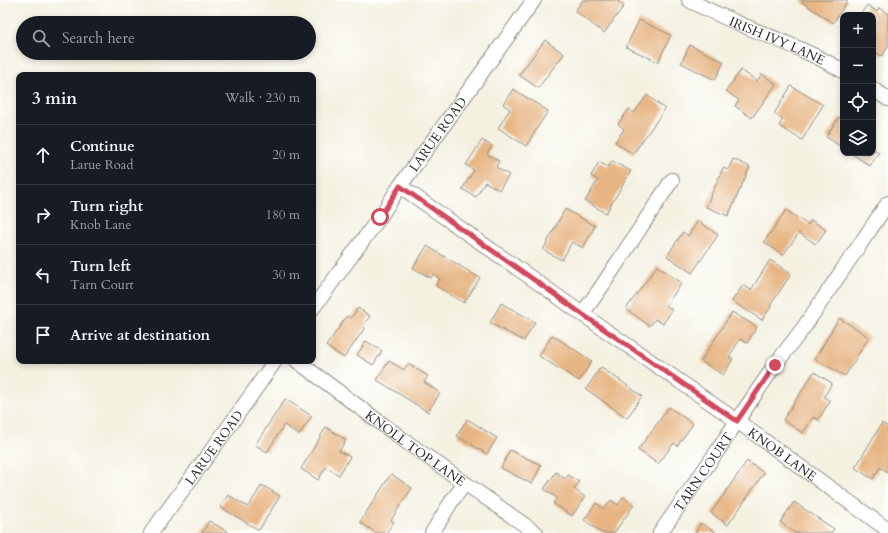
<!DOCTYPE html>
<meta charset="utf-8">
<style>
body{margin:0;font-family:Cardo,serif;background:#242831;color:#f1f3f6}
.controls{position:absolute;right:12px;top:12px;display:grid;overflow:hidden;border-radius:8px;box-shadow:0 2px 6px #0003}
.controls button{width:36px;height:36px;display:grid;place-items:center;padding:0;border:0;border-bottom:1px solid #363941;background:#171b24;color:#f1f3f6;font:20px sans-serif}
.stop{position:absolute;width:12px;height:12px;margin:-9px;border:3px solid #d1495b;border-radius:50%;background:#fff}
.stop.end{background:#d1495b;border-color:#fff;box-shadow:0 1px 4px #0008}
.list{margin:0;padding:0;list-style:none}
h2{display:flex;justify-content:space-between;align-items:center;height:52px;margin:0;padding:0 16px;font-size:17px}
h2 small{font-size:13px;font-weight:400;color:#9ea1a6}
.list li{display:grid;grid-template-columns:26px 1fr auto;gap:12px;align-items:center;box-sizing:border-box;height:60px;padding:0 16px;border-top:1px solid #363941}
.list b{display:block;font-size:15px;white-space:nowrap}
.list p{margin:0;font-size:13px;white-space:nowrap;color:#9ea1a6}
.list em{font-size:13px;font-style:normal;color:#9ea1a6}
.icon{flex:none;width:22px;height:22px;fill:none;stroke:currentColor;stroke-width:2;stroke-linecap:round;stroke-linejoin:round}
.map{position:relative;flex:none;width:888px;height:533px;overflow:hidden}
.search{position:absolute;background:#171b24;box-shadow:0 2px 6px #0003;left:16px;top:16px;width:300px;height:44px;display:flex;align-items:center;gap:10px;box-sizing:border-box;padding:0 14px;border-radius:22px;color:#9ea1a6;font-size:15px}
.panel{position:absolute;background:#171b24;box-shadow:0 2px 6px #0003;left:16px;top:72px;width:300px;height:292px;border-radius:8px}
.map>svg:first-child{display:block}
.building{fill:#e7b583}
.lines{fill:none;stroke-linecap:round;stroke-linejoin:round}
.minor-casing{stroke:#908e86;stroke-width:16}
.minor{stroke:#fff;stroke-width:14}
.route{stroke:#d1495b;stroke-width:5}
.labels{text-anchor:middle;stroke-width:3.5;stroke-linejoin:round;paint-order:stroke}
.street-label{font-size:13px;fill:#2b2b2b;stroke:#fff}
</style>
<div class="map">
<svg width="888" height="533" viewBox="0 0 888 533">
<rect width="100%" height="100%" fill="#fff"/>
<filter id="ink" filterUnits="userSpaceOnUse"><feTurbulence type="fractalNoise" baseFrequency=".025" numOctaves="2"/><feDisplacementMap in="SourceGraphic" scale="8" xChannelSelector="R" yChannelSelector="G"/><feConvolveMatrix kernelMatrix="1 2 1 2 8 2 1 2 1" color-interpolation-filters="sRGB"/></filter>
<filter id="wash" filterUnits="userSpaceOnUse"><feTurbulence type="fractalNoise" baseFrequency=".012" numOctaves="4" result="noise"/><feDisplacementMap in="SourceGraphic" scale="16" xChannelSelector="R" yChannelSelector="G"/><feGaussianBlur stdDeviation="0.9" result="paint"/><feColorMatrix in="noise" values="0 0 0 0 0 0 0 0 0 0 0 0 0 0 0 0 0 1.4 0 .05"/><feComposite in="paint" operator="in"/></filter>
<g filter="url(#wash)">
<rect width="100%" height="100%" fill="#f4f1e1"/>
<g id="blocks">
<path class="building" d="M583,0H616L624,6L604,33L575,11Z
M803,0H848L833,23L802,2Z
M867,5L877,12L879,8L888,14V47L882,56L873,51V15H860Z
M639,20L671,35L658,62L626,47Z
M545,40L564,54L538,88L519,75Z
M690,45L724,62L715,80L681,63Z
M741,70L757,81L762,74L776,84L752,118L735,106L739,100L726,91Z
M791,86L823,105L802,140L779,126L783,119L774,114Z
M513,89L548,111L526,146L498,128L510,109L503,104Z
M647,95L665,109L633,154L615,142L624,129L618,124L629,109L634,113Z
M839,117L843,120V148L826,137Z
M482,140L492,146L487,154L499,161L496,167L509,175L499,190L485,182L476,197L462,189L474,170L466,165Z
M873,149L879,152L870,166L851,153H873Z
M733,159L750,167L728,216L706,207L723,168L728,170Z
M612,161L631,171L606,213L585,201L598,180L591,176L599,162L608,167Z
M565,209L595,226L583,248L572,242L562,260L543,250Z
M786,210L808,225L811,220L826,230L816,244L799,233L783,255L764,242Z
M698,221L718,235L692,273L667,256L683,232L688,236Z
M427,246L480,278L464,303L436,286L440,279L433,274L431,278L413,268Z
M770,260L791,274L770,306L771,307L762,320L732,301L743,285L751,290Z
M657,266L682,283L666,305L672,310L663,324L655,319L650,326L626,309Z
M501,303L535,322L524,341L490,323Z
M358,308L370,316L363,326L365,328L344,358L326,346L347,316L351,318Z
M732,312L757,327L747,343L740,339L729,357L733,359L723,375L701,361Z
M839,318L869,337L845,376L815,359Z
M552,335L592,361L579,381L539,356Z
M366,341L382,351L373,365L357,355Z
M389,361L404,370L408,364L428,376L424,382L440,393L428,412L377,380Z
M601,367L642,396L627,418L586,389Z
M814,372L832,383L824,397L830,401L818,420L813,417L803,433L783,420Z
M285,399L312,416L299,435L284,425L267,452L255,445Z
M669,407L693,424L677,446L674,443L658,464L638,450Z
M467,419L497,438L487,454L457,436Z
M882,423L888,427V472L880,467L873,479L855,468Z
M326,427L346,440L339,451L350,457L339,475L326,467L318,480L301,469Z
M510,450L541,465L532,484L501,468Z
M747,461L764,473L728,525L711,513Z
M556,472L565,479L568,475L579,482L574,489L585,497L572,516L553,503L557,498L544,489Z
M391,474L412,488L391,520L394,522L386,533H376L360,522Z
M262,485L280,496L259,530L220,507L228,495L248,507Z
M623,497L634,505L614,533H602L584,520L596,503L604,509L611,500L618,505Z
M794,502L834,529L831,533H795L780,522Z
M209,521L230,533H202Z
M701,523L717,533H695Z"/>
</g>
</g>
<g filter="url(#ink)">
<use href="#blocks" fill-opacity="0" stroke="#908e86" stroke-width="1"/>
<g class="lines">
<defs>
<g id="minor">
<path id="s1" d="M689,0C738,27 794,42 843,71"/>
<path d="M873,89L888,99"/>
<path id="s2" d="M400,186L550,291L582,314L737,421L888,530"/>
<path id="s3" d="M313,308L380,217L400,186L534,0"/>
<path d="M582,314L600,289L672,180"/>
<path id="s4" d="M297,361L405,441L536,533"/>
<path id="s5" d="M151,533L230,425L275,361"/>
<path d="M432,533L453,499L465,484"/>
<path id="s6" d="M660,533L718,450L737,421L775,365L804,327L888,203"/>
</g>
</defs>
<use href="#minor" class="minor-casing"/>
<use href="#minor" class="minor"/>
</g>
</g>
<g class="lines" filter="url(#ink)">
<path class="route" d="M380,217L400,186L550,291L582,314L737,421L775,365"/>
</g>
<g class="labels">
<g class="street-label">
<text dy="5" stroke="none"><textPath href="#s1" startOffset="97">IRISH IVY LANE</textPath></text>
<text dy="5" stroke="none"><textPath href="#s3" startOffset="214">LARUE ROAD</textPath></text>
<text dy="5" stroke="none"><textPath href="#s5" startOffset="106">LARUE ROAD</textPath></text>
<text dy="5" stroke="none"><textPath href="#s4" startOffset="147">KNOLL TOP LANE</textPath></text>
<text dy="5" stroke="none"><textPath href="#s2" startOffset="467">KNOB LANE</textPath></text>
<text dy="5" stroke="none"><textPath href="#s6" startOffset="75">TARN COURT</textPath></text>
</g>
</g>
</svg>
<div class="controls">
<button>+</button>
<button>−</button>
<button><svg class="icon" aria-label="locate" viewBox="0 0 24 24"><circle cx="12" cy="12" r="6"/><path d="M12 2v4M12 18v4M2 12h4M18 12h4"/></svg></button>
<button><svg class="icon" aria-label="layers" viewBox="0 0 24 24"><path d="M12 4l9 5-9 5-9-5zM3 14l9 5 9-5"/></svg></button>
</div>
<div class="stop" style="left:380px;top:217px"></div>
<div class="stop end" style="left:775px;top:365px"></div>
<div class="search"><svg class="icon" aria-label="search" viewBox="0 0 24 24"><circle cx="10" cy="10" r="6"/><path d="M15 15l6 6"/></svg>Search here</div>
<section class="panel">
<h2>3 min<small>Walk · 230 m</small></h2>
<ul class="list">
<li><svg class="icon" aria-label="ahead" viewBox="0 0 24 24"><path d="M12 20V5M6 11l6-6 6 6"/></svg><div><b>Continue</b><p>Larue Road</p></div><em>20 m</em></li>
<li><svg class="icon" aria-label="right" viewBox="0 0 24 24"><path d="M7 20v-9h11M14 6l5 5-5 5"/></svg><div><b>Turn right</b><p>Knob Lane</p></div><em>180 m</em></li>
<li><svg class="icon" aria-label="left" viewBox="0 0 24 24"><path d="M17 20v-9H6M10 6l-5 5 5 5"/></svg><div><b>Turn left</b><p>Tarn Court</p></div><em>30 m</em></li>
<li><svg class="icon" aria-label="arrive" viewBox="0 0 24 24"><path d="M6 21V4h12l-3 4 3 4H6"/></svg><div><b>Arrive at destination</b></div></li>
</ul>
</section>
</div>
